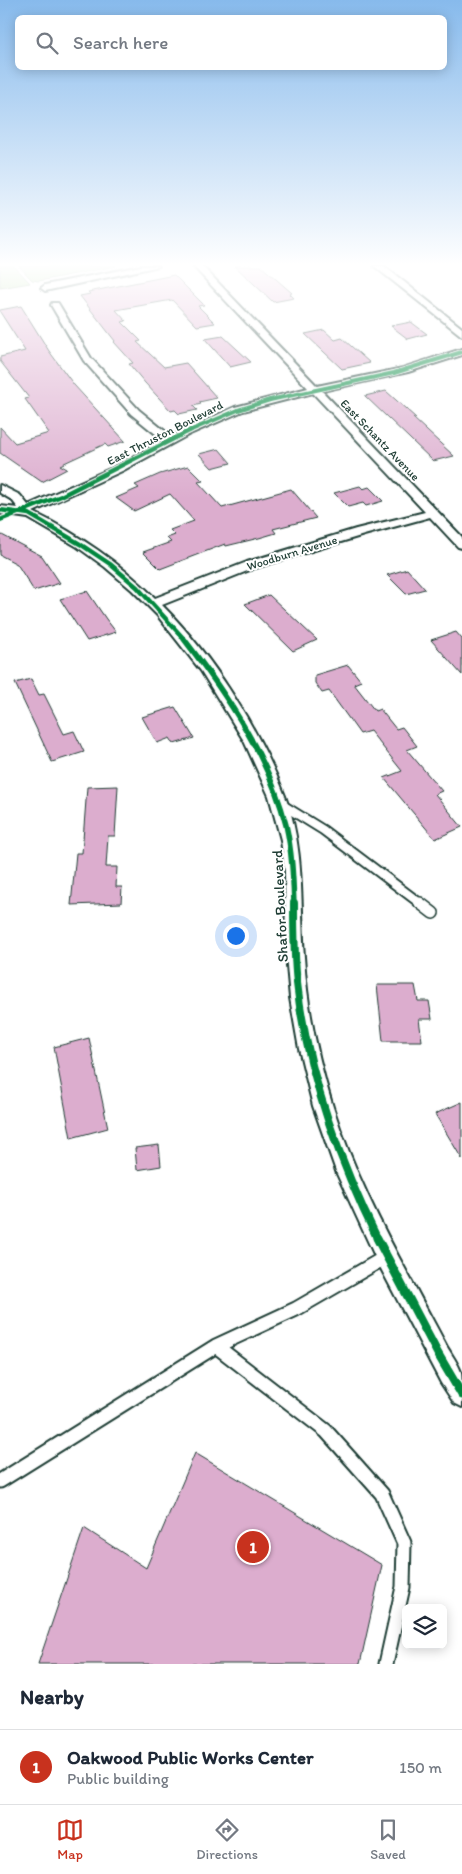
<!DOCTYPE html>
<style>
body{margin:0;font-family:Itim,sans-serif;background:#f2f2f3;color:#1f2937}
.controls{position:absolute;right:15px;bottom:15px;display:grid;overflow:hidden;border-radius:8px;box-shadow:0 2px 12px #0003}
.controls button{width:45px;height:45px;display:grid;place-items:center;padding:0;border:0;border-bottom:1px solid #e0e1e3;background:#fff;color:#1f2937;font:25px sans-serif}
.you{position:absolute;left:235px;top:935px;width:18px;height:18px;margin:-12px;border:4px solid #fff;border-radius:50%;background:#1a73e8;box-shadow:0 0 0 8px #1a73e833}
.badge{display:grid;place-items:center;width:32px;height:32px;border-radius:50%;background:#c8321e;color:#fff;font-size:16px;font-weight:700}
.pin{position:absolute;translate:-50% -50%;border:2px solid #fff;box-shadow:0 1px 5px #0006}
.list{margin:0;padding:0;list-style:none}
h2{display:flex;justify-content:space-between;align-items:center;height:65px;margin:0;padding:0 20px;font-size:21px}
h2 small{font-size:16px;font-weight:400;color:#747a83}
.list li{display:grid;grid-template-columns:32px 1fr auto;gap:15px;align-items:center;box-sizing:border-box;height:75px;padding:0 20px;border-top:1px solid #e0e1e3}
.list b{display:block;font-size:19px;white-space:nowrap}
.list p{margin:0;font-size:16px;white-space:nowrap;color:#747a83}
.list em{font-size:16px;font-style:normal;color:#747a83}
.icon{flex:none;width:28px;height:28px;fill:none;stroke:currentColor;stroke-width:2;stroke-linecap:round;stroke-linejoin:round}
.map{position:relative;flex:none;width:462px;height:1664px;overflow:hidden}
.search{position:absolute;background:#fff;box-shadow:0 2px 12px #0003;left:15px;right:15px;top:15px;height:55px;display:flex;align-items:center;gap:12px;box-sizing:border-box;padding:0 18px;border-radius:8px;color:#747a83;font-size:19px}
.sheet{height:140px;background:#fff}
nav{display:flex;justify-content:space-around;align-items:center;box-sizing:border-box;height:70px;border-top:1px solid #e0e1e3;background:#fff;font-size:14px;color:#747a83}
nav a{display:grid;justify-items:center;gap:2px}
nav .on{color:#c8321e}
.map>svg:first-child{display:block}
.green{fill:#abd795;stroke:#658a64}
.building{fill:#dcadce;stroke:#1f3d34}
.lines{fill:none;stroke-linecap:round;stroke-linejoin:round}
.service-far2-casing{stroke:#1f3d34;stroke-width:12}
.service-far1-casing{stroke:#1f3d34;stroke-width:14}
.service-casing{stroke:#1f3d34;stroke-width:17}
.minor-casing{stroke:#1f3d34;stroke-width:4}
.service-far2{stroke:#fff;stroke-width:8}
.service-far1{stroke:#fff;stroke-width:11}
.service{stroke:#fff;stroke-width:13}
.minor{fill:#fff;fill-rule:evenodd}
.cycleway-far4-casing{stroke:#fff;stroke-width:5.5}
.cycleway-far3-casing{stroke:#fff;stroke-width:7}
.cycleway-far2-casing{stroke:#fff;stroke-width:9}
.cycleway-far1-casing{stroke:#fff;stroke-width:11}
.cycleway-casing{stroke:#fff;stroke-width:12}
.cycleway-far4{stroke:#00873e;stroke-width:4}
.cycleway-far3{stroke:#00873e;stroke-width:4.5}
.cycleway-far2{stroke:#00873e;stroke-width:5.5}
.cycleway-far1{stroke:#00873e;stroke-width:8}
.cycleway{stroke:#00873e;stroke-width:9}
.labels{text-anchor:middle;stroke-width:4;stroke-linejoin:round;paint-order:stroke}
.far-street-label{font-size:12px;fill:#1f3d34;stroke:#fff}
.street-label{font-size:15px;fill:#1f3d34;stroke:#fff}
</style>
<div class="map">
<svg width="462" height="1664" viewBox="0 0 462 1664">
<rect width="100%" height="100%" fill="#fff"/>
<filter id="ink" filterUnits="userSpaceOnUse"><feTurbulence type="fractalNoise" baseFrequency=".02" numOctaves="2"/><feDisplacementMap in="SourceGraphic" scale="10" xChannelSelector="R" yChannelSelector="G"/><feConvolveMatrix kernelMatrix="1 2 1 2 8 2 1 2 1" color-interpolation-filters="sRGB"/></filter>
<g filter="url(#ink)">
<path class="green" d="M0,266H14L30,283L0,288Z
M19,266H116L39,281L32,280Z"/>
<path class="building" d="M235,266H261L292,293L290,294L294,298L273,302Z
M174,275L204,305L198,306L215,323L197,326L172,300L116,310L126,321L122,322L141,341L137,342L164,367L186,363L217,398L199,402L201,404L193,406L197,410L179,414L175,410L171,411L145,383L129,364L133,363L114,342L115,341L80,296L90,294L88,292Z
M21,306L49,351L74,385L125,441L108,447L105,444L60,465L67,469L42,482L0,453V427L15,443L49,433L25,399L29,398L0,361V357L25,351L0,312V310Z
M411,322L427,334L408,339L391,326Z
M324,330L335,340L342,338L370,363L342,369L305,334Z
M223,336L251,362L230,367L205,339Z
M386,391L416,418H413L454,456L433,461L365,396Z
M219,449L231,463L212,468L199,454Z
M188,466L203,481L198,482L222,508L291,489L316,518L273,529L276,533L259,538L226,546L225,544L160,569L143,552L171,542L167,538L175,535L170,530L194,521L170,494L134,511L116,498L139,488L135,485L160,474Z
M360,486L363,489L369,487L383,501L366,506L363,503L348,507L334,493Z
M0,534L42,556L60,583L34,591L17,564L0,555Z
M407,569L425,589L406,594L387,575Z
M87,591L106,619L116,632L87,641L60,599Z
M269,595L317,640L293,651L245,604Z
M456,632L462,639V675L431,640Z
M348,665L361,681L354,684L375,711L380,709L396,729L402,727L417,746L407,750L442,791L435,794L462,827L435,839L384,778L402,771L370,731L360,734L329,691L322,693L315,683V675Z
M31,679L39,695L44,694L64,734L74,731L84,752L52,762L15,683Z
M175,707L194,738L174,744L170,738L157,743L142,717Z
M118,786L115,836H108L106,867H117L116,887H122L121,903L71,905L76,853H82L87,787Z
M377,985H415L418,1001H429L432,1019H419L422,1041H383Z
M89,1038L108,1128L71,1138L54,1047Z
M462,1102V1159L435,1114Z
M159,1145L161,1166L137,1170L135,1148Z
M195,1453L382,1565L360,1664H38L84,1528L146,1568Z"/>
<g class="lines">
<defs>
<path id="service-far2" d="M281,804L323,830L421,904"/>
<path id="service-far1" d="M420,903L433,913"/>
<path id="service" d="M216,1346L326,1431L382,1494L404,1543L403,1587L386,1664
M0,1481L216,1346L296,1309L386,1257"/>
<path id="minor" d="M141,266H159L45,291L41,288L45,285Z
M193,266H202L317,386L403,368L462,349V355L408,372L322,391L462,537V548L458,547L430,517L364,535L255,568L162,605C212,655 259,729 285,796C305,848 300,902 304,957C307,1007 318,1059 333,1107C353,1170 383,1229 415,1287C425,1306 436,1326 446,1345C451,1354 458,1363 461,1372C462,1381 462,1397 462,1407L454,1403L441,1383L378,1263L337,1174L313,1106L299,1049L290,998L286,955L285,872L281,840L269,796L244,741L201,671L157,615L132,590L105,567L76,546L28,518L0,514V506L18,508L12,500L0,493V485L20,495L28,505L114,467L163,440L131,414L84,361L51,305L52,303H58L91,358L139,410L171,436L235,407L308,388ZM313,393L425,512L356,529L247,562L155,598C119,562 78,534 33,512L122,471L188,435L243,411Z
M374,266H384L462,328V336Z"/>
</defs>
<use href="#service-far2" class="service-far2-casing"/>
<use href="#service-far1" class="service-far1-casing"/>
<use href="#service" class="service-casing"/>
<use href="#minor" class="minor-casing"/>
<use href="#service-far2" class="service-far2"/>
<use href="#service-far1" class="service-far1"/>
<use href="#service" class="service"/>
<use href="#minor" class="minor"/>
<defs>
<path id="cycleway-far4" d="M189,431L238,410L270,400L394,373L462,352"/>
<path id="cycleway-far3" d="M0,510L29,514L80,544L110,564L137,587L185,640
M0,520L61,496L191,430"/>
<path id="cycleway-far2" d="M184,639C226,694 269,757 286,825C292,851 293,878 294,904"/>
<path id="cycleway-far1" d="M294,903C294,930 294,956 297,983C307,1073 338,1159 378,1240"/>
<path id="cycleway" d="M377,1238L438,1354L462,1395"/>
</defs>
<use href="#cycleway-far4" class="cycleway-far4-casing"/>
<use href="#cycleway-far3" class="cycleway-far3-casing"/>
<use href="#cycleway-far2" class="cycleway-far2-casing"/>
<use href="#cycleway-far1" class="cycleway-far1-casing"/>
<use href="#cycleway" class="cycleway-casing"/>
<use href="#cycleway-far4" class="cycleway-far4"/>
<use href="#cycleway-far3" class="cycleway-far3"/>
<use href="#cycleway-far2" class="cycleway-far2"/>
<use href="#cycleway-far1" class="cycleway-far1"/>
<use href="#cycleway" class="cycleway"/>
</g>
</g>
<linearGradient id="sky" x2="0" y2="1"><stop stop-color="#87baec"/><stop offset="0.53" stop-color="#fff"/><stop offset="1" stop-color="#fff" stop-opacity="0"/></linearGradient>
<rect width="462" height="499" fill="url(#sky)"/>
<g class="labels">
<g class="far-street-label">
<text transform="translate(165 433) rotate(-27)" y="4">East Thruston Boulevard</text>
<text transform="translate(380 440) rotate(46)" y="4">East Schantz Avenue</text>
<text transform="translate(292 553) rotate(-17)" y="4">Woodburn Avenue</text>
</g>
<g class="street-label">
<text transform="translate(280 906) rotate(-93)" y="5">Shafor Boulevard</text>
</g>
</g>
</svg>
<div class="controls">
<button><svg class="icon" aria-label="layers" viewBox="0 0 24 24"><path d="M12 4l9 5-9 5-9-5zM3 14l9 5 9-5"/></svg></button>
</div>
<div class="you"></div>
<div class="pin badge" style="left:253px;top:1547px">1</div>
<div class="search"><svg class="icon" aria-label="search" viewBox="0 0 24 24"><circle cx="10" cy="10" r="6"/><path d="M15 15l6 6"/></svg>Search here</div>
</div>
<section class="sheet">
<h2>Nearby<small></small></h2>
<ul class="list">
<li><span class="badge">1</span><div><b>Oakwood Public Works Center</b><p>Public building</p></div><em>150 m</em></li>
</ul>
</section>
<nav>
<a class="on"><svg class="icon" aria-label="map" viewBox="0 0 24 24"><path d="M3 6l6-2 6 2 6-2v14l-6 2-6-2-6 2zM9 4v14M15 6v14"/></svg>Map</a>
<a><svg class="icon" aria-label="directions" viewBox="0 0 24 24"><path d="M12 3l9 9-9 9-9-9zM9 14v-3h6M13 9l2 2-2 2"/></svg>Directions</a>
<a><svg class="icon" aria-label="saved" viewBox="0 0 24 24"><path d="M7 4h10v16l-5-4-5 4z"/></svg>Saved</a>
</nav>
